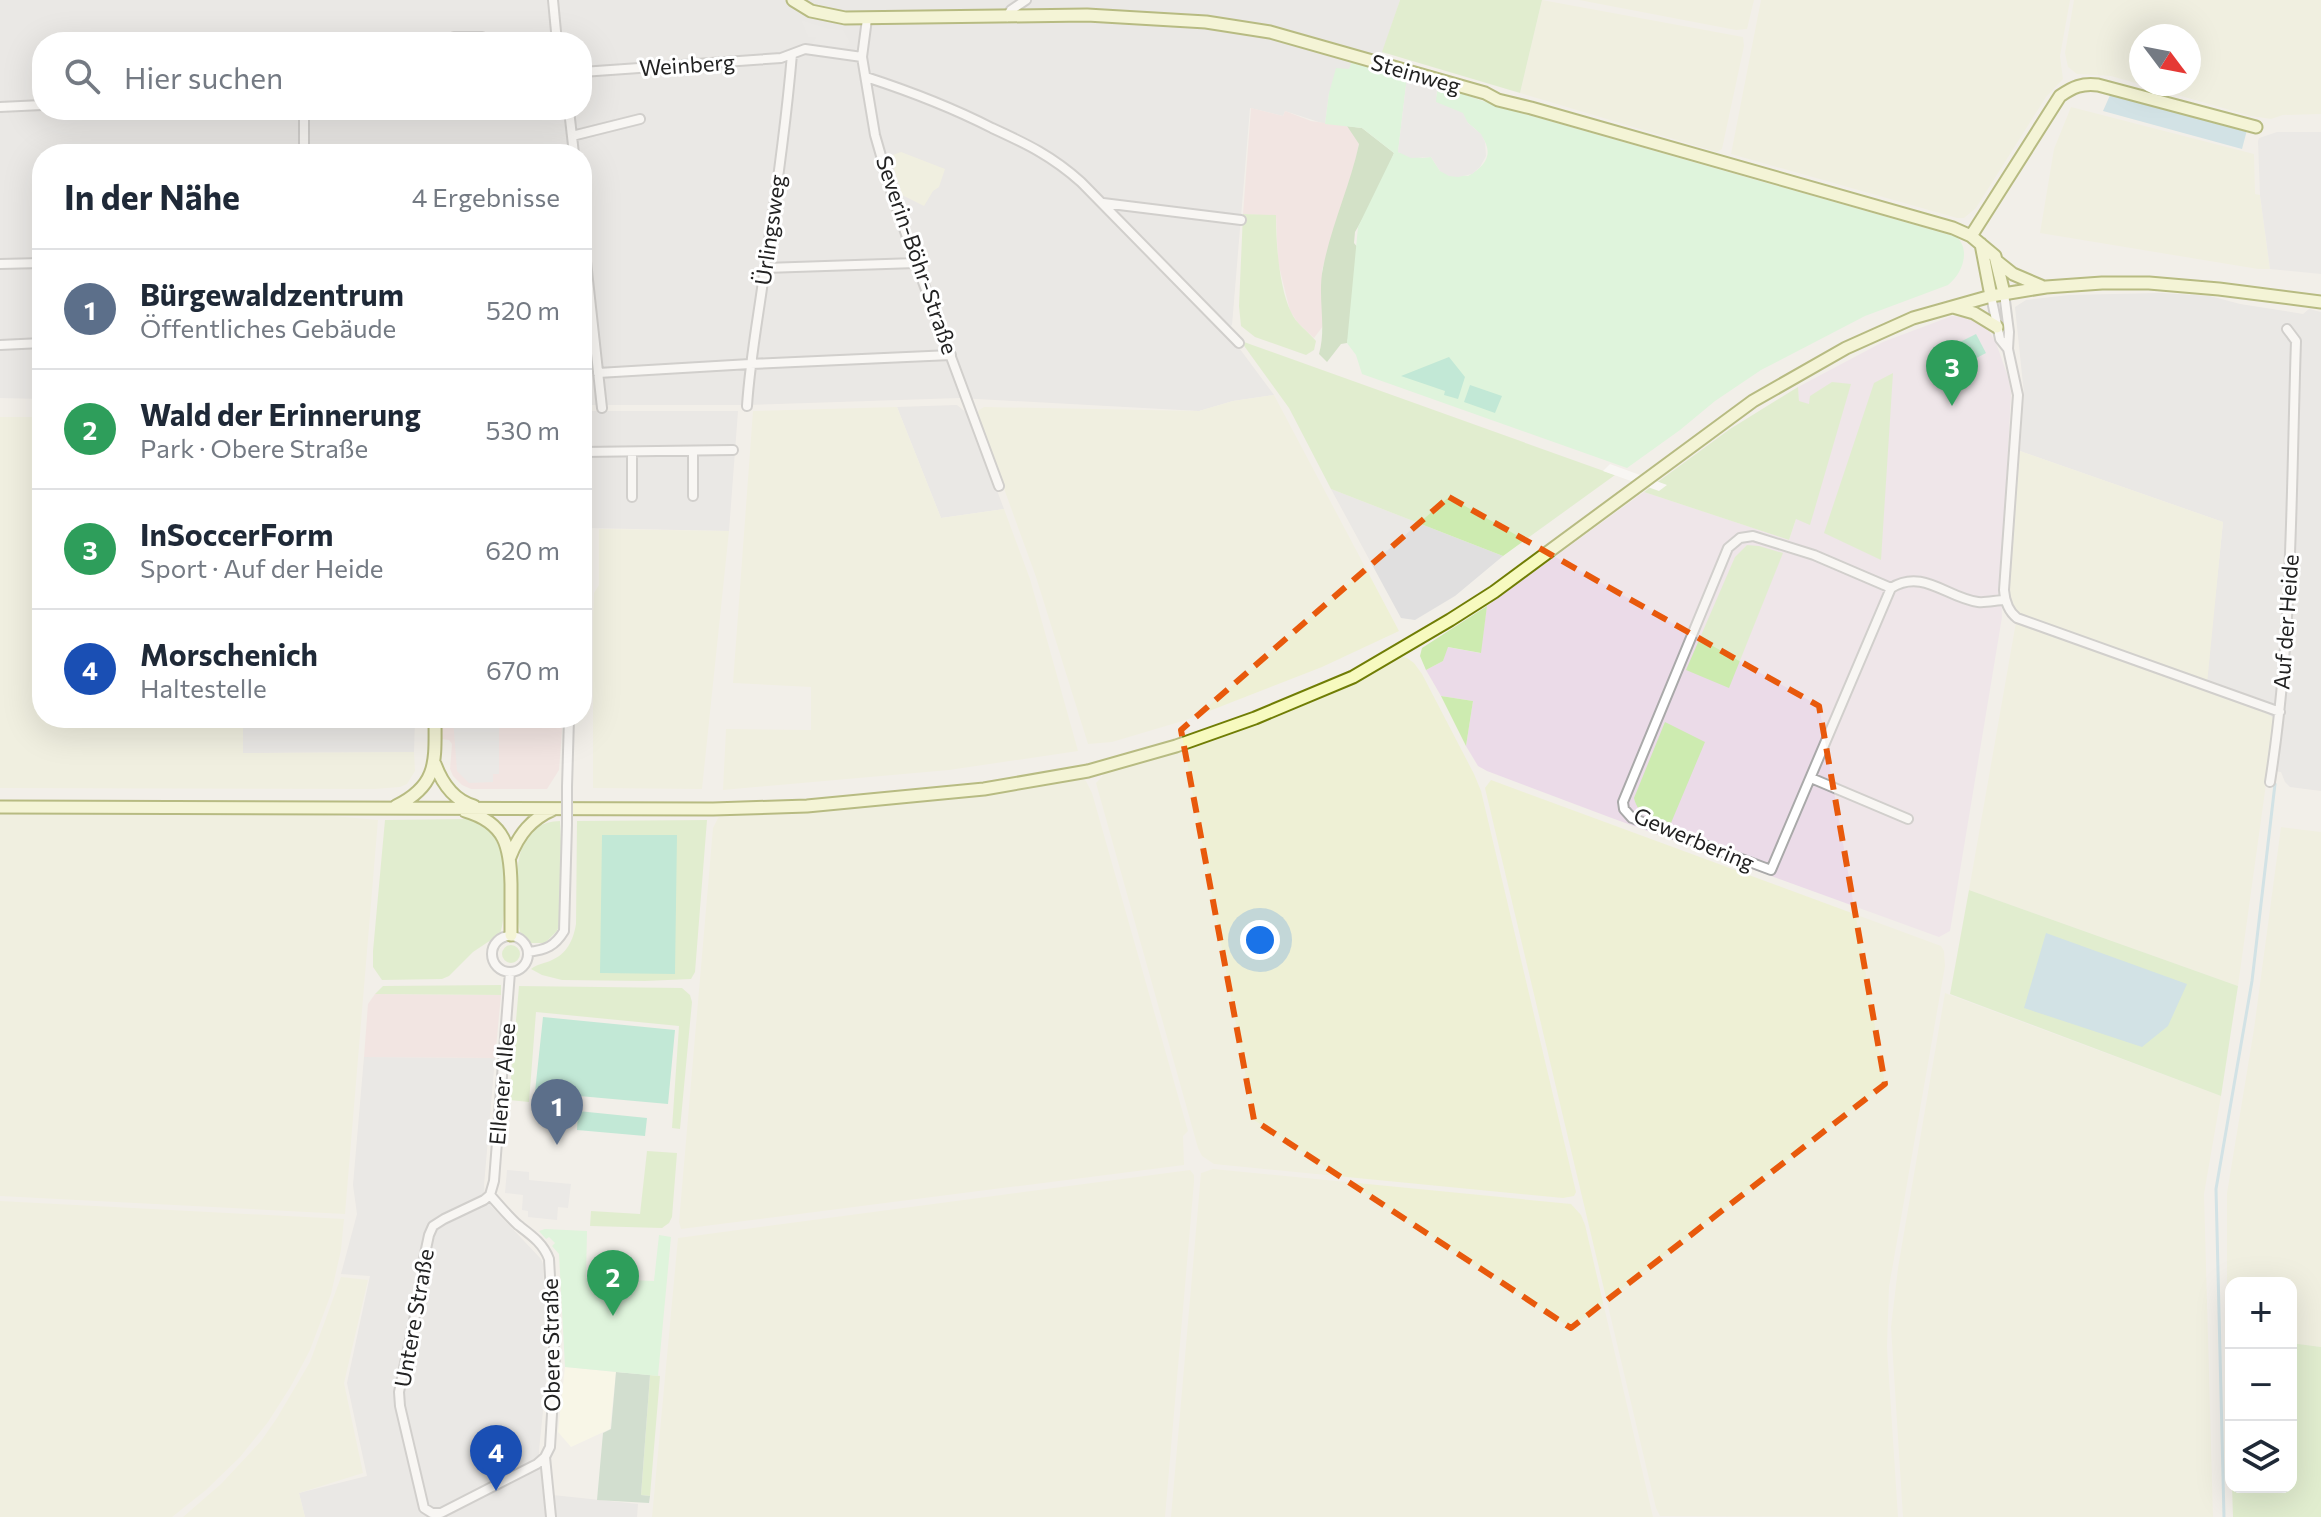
<!DOCTYPE html>
<html lang="de">
<meta charset="utf-8">
<style>
body{margin:0;font-family:Commissioner,sans-serif;background:#f6f6f7;color:#1f2937}
.controls{position:absolute;right:24px;bottom:24px;display:grid;overflow:hidden;border-radius:16px;box-shadow:0 8px 32px #0002}
.controls button{width:72px;height:72px;display:grid;place-items:center;padding:0;border:0;border-bottom:2px solid #e0e1e3;background:#fff;color:#1f2937;font:40px sans-serif}
.compass{position:absolute;left:2129px;top:24px;width:72px;height:72px;border-radius:50%;background:#fff;box-shadow:0 8px 32px #0002;rotate:122deg}
.you{position:absolute;left:1260px;top:940px;width:28px;height:28px;margin:-20px;border:6px solid #fff;border-radius:50%;background:#1a73e8;box-shadow:0 0 0 12px #1a73e833}
.badge{display:grid;place-items:center;width:52px;height:52px;border-radius:50%;background:#2563eb;color:#fff;font-size:26px;font-weight:700}
.pin{position:absolute;translate:-50% -66px;filter:drop-shadow(0 2px 4px #0008)}
.pin::after{content:'';position:absolute;top:42px;width:28px;height:24px;background:inherit;clip-path:polygon(0 0,100% 0,50% 100%)}
.list{margin:0;padding:0;list-style:none}
h2{display:flex;justify-content:space-between;align-items:center;height:104px;margin:0;padding:0 32px;font-size:34px}
h2 small{font-size:26px;font-weight:400;color:#747a83}
.list li{display:grid;grid-template-columns:52px 1fr auto;gap:24px;align-items:center;box-sizing:border-box;height:120px;padding:0 32px;border-top:2px solid #e0e1e3}
.list b{display:block;font-size:30px;white-space:nowrap}
.list p{margin:0;font-size:26px;white-space:nowrap;color:#747a83}
.list em{font-size:26px;font-style:normal;color:#747a83}
.icon{flex:none;width:44px;height:44px;fill:none;stroke:currentColor;stroke-width:2;stroke-linecap:round;stroke-linejoin:round}
.map{position:relative;flex:none;width:2321px;height:1517px;overflow:hidden}
.search{position:absolute;background:#fff;box-shadow:0 8px 32px #0002;left:32px;top:32px;width:560px;height:88px;display:flex;align-items:center;gap:20px;box-sizing:border-box;padding:0 28px;border-radius:32px;color:#747a83;font-size:30px}
.panel{position:absolute;background:#fff;box-shadow:0 8px 32px #0002;left:32px;top:144px;width:560px;height:584px;border-radius:32px}
.map>svg:first-child{display:block}
.residential{fill:#e0dfdf;fill-rule:evenodd}
.commercial{fill:#f2dad9}
.industrial{fill:#ebdbe8}
.education{fill:#ffffe5}
.farmland{fill:#eef0d5;fill-rule:evenodd}
.grass{fill:#cdebb0}
.forest{fill:#add19e}
.cemetery{fill:#aacbaf}
.park{fill:#c8facc}
.pitch{fill:#88e0be}
.parking{fill:#e2e2e2}
.water{fill:#aad3df}
.pier{fill:#fff}
.lines{fill:none;stroke-linecap:round;stroke-linejoin:round}
.stream{stroke:#aad3df;stroke-width:3}
.street-casing{stroke:#a9a9a9;stroke-width:12}
.secondary-casing{stroke:#707d05;stroke-width:15}
.street{stroke:#fff;stroke-width:8}
.secondary{stroke:#f7fabf;stroke-width:11}
.street-bridge-casing{stroke:#a9a9a9;stroke-width:12;stroke-linecap:butt}
.street-bridge{stroke:#fff;stroke-width:8}
.marked{fill:none;stroke:#e8590c;stroke-width:6;stroke-dasharray:16 10;stroke-linejoin:round}
.labels{text-anchor:middle;stroke-width:6;stroke-linejoin:round;paint-order:stroke}
.street-label{font-size:22px;fill:#222;stroke:#fff}
</style>
<div class="map">
<svg width="2321" height="1517" viewBox="0 0 2321 1517">
<rect width="100%" height="100%" fill="#f2efe9"/>
<path class="residential" d="M0,0H1400L1377,69L1353,61L1349,69L1329,93L1325,124L1285,111L1283,116L1250,108L1232,325L1225,329L1274,395L1233,401L1199,411L959,398L746,405H582V154H42V399L0,398ZM42,42H582V110H42Z
M2161,293L2210,296L2240,304L2303,314L2309,309L2321,312V791L2290,787L2285,782L2281,772L2267,770L2275,719L2205,691L2223,522L2020,451L2024,394L2015,307L2026,300L2069,295Z
M957,405L968,414L1004,509L941,518L897,407Z
M582,411H738L729,531L588,528V583L582,594Z
M1331,489L1503,556L1455,596L1415,620L1401,618Z
M243,718H415L414,752L243,753Z
M364,1057L495,1058L484,1185L485,1196L491,1206L541,1259L543,1264L548,1362L539,1450L543,1494L638,1504L637,1517H305L299,1493L367,1476L347,1383L370,1276L341,1274L357,1214L353,1185Z"/>
<path class="commercial" d="M1251,108L1283,116L1285,111L1311,121L1347,126L1359,143L1353,174L1322,270L1323,326L1314,338L1298,323L1290,311L1278,262L1276,216L1243,214Z
M443,718H563L559,770L547,789H471L462,785L453,776L450,769L452,744L449,740L441,739Z
M375,994L501,995L495,1058L364,1057L368,1004Z"/>
<path class="industrial" d="M1952,316L1971,318L1988,329L1996,343L2008,377L2011,393L2001,591L2002,617L1950,931L1939,937L1609,817L1487,771L1478,766L1466,746L1473,701L1441,696L1426,670L1443,661L1447,647L1480,653L1487,606L1644,492L1789,540L1803,499L1798,387L1883,342Z"/>
<path class="education" d="M565,1367L616,1372L610,1429L571,1447L558,1432Z"/>
<path class="farmland" d="M1542,0L1743,37L1744,46L1722,149L1717,152L1520,93Z
M1579,0H1754L1747,29L1736,30Z
M1761,0H2070L2060,56L2063,79L2046,97L1976,208L1964,218H1957L1731,154Z
M2074,0H2321V114L2283,115L2271,119L2251,116L2111,76L2077,74L2068,67L2065,53ZM2141,36H2189V84H2141Z
M2071,107L2254,154L2255,194L2260,195L2270,269H2258L2040,233L2054,149Z
M901,152L945,169L939,187L933,191L924,206L902,195L890,156Z
M1274,395L1399,631L1322,667L1186,720L1112,742L1088,744L1036,577L977,414L979,410L984,407L1199,411L1233,401Z
M897,407L941,518L1004,509L1030,579L1078,751L949,770L723,790L726,729L811,730V687L733,683L753,411Z
M0,417H42V718H243V753L414,752L415,771L407,784L400,787L375,789L0,788Z
M2020,451L2223,522L2207,684L2017,613L2010,603L2008,590Z
M599,529L729,531L702,789L593,788V619L594,593L599,585Z
M2016,622L2265,712L2275,719L2238,986L1969,890Z
M1397,656L1407,658L1414,663L1422,674L1474,774L1481,791L1576,1192L1574,1196L1563,1198L1214,1164L1202,1156L1198,1148L1096,783L1109,769L1198,745L1253,724Z
M1075,776L1086,781L1092,793L1188,1131L1183,1136L1184,1165L681,1229L679,1222L713,828L718,818L724,814Z
M1491,780L1941,946L1944,951L1945,966L1889,1287L1887,1347L1898,1517L1660,1516L1656,1508L1485,788Z
M0,812L311,814L378,820L345,1214L0,1196Z
M2281,827L2321,832V1347L2291,1343V1283H2231V1336L2227,1304V1193L2254,1029Z
M1945,993L2221,1096L2204,1194L2213,1517H1903L1891,1327L1898,1268Z
M1213,1169L1571,1204L1581,1215L1585,1225L1653,1517H1171L1201,1173Z
M1190,1170L1194,1175V1182L1165,1517H652L678,1238Z
M0,1201L344,1219L341,1250L331,1294L310,1350L291,1386L268,1422L240,1457L206,1490L172,1517H0Z
M341,1277L368,1280L344,1383L363,1473L299,1493L305,1517H183L221,1484L261,1441L277,1418L310,1362Z"/>
<path class="grass" d="M1400,0H1542L1520,93L1382,52Z
M1243,214L1276,215C1276,242 1279,288 1291,312C1296,324 1308,331 1316,341L1314,350L1306,355L1255,337L1241,326L1239,306Z
M1244,342L1615,475L1503,556L1331,489L1289,408L1242,343Z
M1893,373L1881,560L1824,533L1874,383Z
M1832,382L1851,384L1810,525L1796,519L1789,540L1644,492L1730,429L1798,387L1799,401L1809,404L1810,396Z
M1747,545L1759,546L1783,553L1729,688L1686,670L1735,557Z
M1487,606L1481,653L1448,647L1443,661L1426,670L1420,656L1422,648Z
M1441,696L1473,701L1466,746Z
M1665,722L1705,742L1671,823C1655,818 1638,817 1634,798Z
M467,819C503,827 506,865 505,896C504,908 504,922 500,934L473,952L449,976L442,979L382,980L373,967V951L385,820Z
M707,820L695,972L691,979L645,981L562,980L542,975L531,969C538,964 542,964 550,961C567,954 573,941 576,924L577,821Z
M560,821L562,861L560,924L557,931L545,943H530L520,932L518,922C518,885 507,823 560,821Z
M1969,890L2238,986L2221,1096L1950,994Z
M502 954a9 9 0 1 1 18 0a9 9 0 1 1-18 0Z
M501,985V995L375,994L383,986Z
M519,986L682,988L690,995L692,1002L680,1129L672,1128L679,1026L536,1012L529,1102L509,1100Z
M647,1151L677,1153L672,1217L669,1223L662,1228L590,1226L591,1211L640,1214Z
M2291,1343L2321,1347V1517H2233L2232,1487H2291Z
M650,1375L660,1376L650,1496L641,1495Z"/>
<path class="forest" d="M1347,126L1362,128L1394,153L1381,187L1355,232L1354,243L1371,264L1360,281L1347,343L1341,344L1327,362L1319,354C1327,326 1317,297 1323,268C1331,226 1350,186 1359,144Z"/>
<path class="cemetery" d="M616,1372L650,1375L641,1495L650,1496L649,1503L597,1500L603,1433L611,1429Z"/>
<path class="park" d="M1352,61L1407,77L1398,152L1422,158L1431,157L1440,171L1468,176C1518,148 1460,116 1435,102L1438,88L1440,86L1500,107L1957,237C1971,251 1962,274 1948,285L1865,316L1761,370L1715,401L1680,430L1627,468L1362,374L1356,355L1347,343L1358,227L1394,153L1362,128L1325,124L1329,93L1336,68L1349,69Z
M545,1229L587,1231L586,1278L654,1281L659,1235L671,1237L658,1376L565,1367L559,1254L552,1246L555,1243L549,1237L546,1239L539,1231Z"/>
<path class="pitch" d="M1976,334L1986,353L1948,373L1938,353Z
M1449,357L1465,377L1458,399L1444,395L1445,391L1401,376Z
M1470,385L1502,396L1495,413L1464,402Z
M602,835H677L675,974L600,973Z
M543,1017L675,1030L668,1104L535,1092Z
M578,1111L647,1118L645,1136L577,1130Z"/>
<path class="parking" d="M801,20L827,28L843,30L850,42L844,48L812,44L816,38L808,37Z
M1407,77L1440,86L1437,89L1436,102L1463,113L1468,123L1481,134L1485,142L1486,156L1480,167L1472,174L1458,177L1449,176L1440,171L1431,157L1411,158L1398,152Z
M2277,132H2321V274L2270,269L2260,195L2258,141L2259,138Z
M453,718H499V774H493V782L469,783L457,771Z
M507,1170L529,1172V1180L571,1184L568,1208L558,1207L557,1220L528,1217V1211L522,1210L523,1195L505,1193Z"/>
<path class="water" d="M2111,93L2247,130L2242,149L2103,111Z
M2046,933L2187,984L2168,1026L2142,1047L2024,1008Z"/>
<path class="pier" d="M1610,464L1667,485L1659,491L1603,471Z"/>
<g class="lines">
<path class="stream" d="M2224,1517L2216,1189L2252,981L2275,784"/>
<defs>
<path id="street" d="M553,0L557,42
M1007,17L1011,10L1026,0
M867,19L862,57L875,135L892,194L916,263L999,486
M454,37H482V42
M582,72L781,58L805,49L862,57
M866,77C909,91 951,107 992,128C1027,144 1052,156 1081,182L1239,343
M0,107L42,105
M304,110V154
M569,110L574,154
M572,136L640,119
M1103,203L1241,220
M582,225L602,408
M0,264L42,263
M765,268L916,263
M2004,293L2009,332L2008,349L2018,395L2004,590C2005,602 2008,611 2017,618L2280,712
M1991,296L2000,339L2008,349
M0,345L42,343
M598,373L750,364L951,355
M747,406C750,359 759,313 765,267C776,196 786,125 792,54
M693,451V496
M582,452L733,450
M632,452V497
M1891,588L1814,555L1753,536L1740,538L1728,548L1623,802L1624,809L1632,818L1771,870L1891,588C1923,568 1947,598 1978,602C1986,603 1997,600 2005,600
M1811,778L1908,819
M2270,782C2293,636 2291,488 2296,341L2287,329
M567,787L569,718
M492 954a18 18 0 1 1 36 0a18 18 0 1 1-36 0Z
M528,952C546,950 555,946 564,931L567,824
M490,1195C499,1205 508,1216 518,1225C531,1235 543,1243 549,1259L555,1364L550,1447L545,1457L551,1517
M490,1195L494,1181L510,972
M432,1513L424,1508L400,1406L399,1392L422,1282L423,1263L429,1235L433,1226L444,1219L484,1200L490,1195
M432,1513H441L537,1464L545,1457"/>
<path id="secondary" d="M793,0L811,11L845,18L1087,15L1206,22L1270,32L1485,93L1498,100L1531,108L1953,228L1971,236L1995,256L2004,293
M1971,236L2060,96C2073,87 2082,83 2098,85L2256,127
M1981,244L1991,296
M1998,262L2013,274L2041,286
M1953,307L1974,313L1997,327
M435,764C442,783 453,800 474,806
M396,806C439,785 435,760 435,718
M0,807L713,809L807,806L984,789L1088,771L1176,746L1255,718L1353,677L1450,620L1494,592L1753,401L1846,348L1913,318L1991,296L2046,287L2102,283H2149L2219,289L2321,302
M465,811C506,823 510,847 511,884C511,901 511,918 511,935
M510,857C519,834 531,819 554,809"/>
</defs>
<use href="#street" class="street-casing"/>
<use href="#secondary" class="secondary-casing"/>
<use href="#street" class="street"/>
<use href="#secondary" class="secondary"/>
<defs>
<path id="street-bridge" d="M567,824V787"/>
</defs>
<use href="#street-bridge" class="street-bridge-casing"/>
<use href="#street-bridge" class="street-bridge"/>
</g>
<path d="M0 0H2321V1517H0ZM1449,497L1819,706L1885,1084L1571,1328L1254,1120L1181,730Z" fill="#f2efe9" fill-opacity=".55" fill-rule="evenodd"/>
<path class="marked" d="M1449,497L1819,706L1885,1084L1571,1328L1254,1120L1181,730Z"/>
<g class="labels">
<g class="street-label">
<text transform="translate(687 65) rotate(-4)" y="8">Weinberg</text>
<text transform="translate(1416 74) rotate(16)" y="8">Steinweg</text>
<text transform="translate(770 230) rotate(-82)" y="8">Ürlingsweg</text>
<text transform="translate(917 255) rotate(71)" y="8">Severin-Böhr-Straße</text>
<text transform="translate(2286 622) rotate(-86)" y="8">Auf der Heide</text>
<text transform="translate(1694 839) rotate(23)" y="8">Gewerbering</text>
<text transform="translate(502 1084) rotate(-85)" y="8">Ellener Allee</text>
<text transform="translate(414 1318) rotate(-80)" y="8">Untere Straße</text>
<text transform="translate(551 1345) rotate(-91)" y="8">Obere Straße</text>
</g>
</g>
</svg>
<div class="controls">
<button>+</button>
<button>−</button>
<button><svg class="icon" aria-label="layers" viewBox="0 0 24 24"><path d="M12 4l9 5-9 5-9-5zM3 14l9 5 9-5"/></svg></button>
</div>
<svg class="compass" viewBox="-18 -18 36 36"><path d="M0-13l5 13h-10z" fill="#e53935"/><path d="M0 13l5-13h-10z" fill="#747a83"/></svg>
<div class="you"></div>
<div class="pin badge" style="left:557px;top:1145px;background:#5c6f8a">1</div>
<div class="pin badge" style="left:613px;top:1316px;background:#2e9e5b">2</div>
<div class="pin badge" style="left:1952px;top:406px;background:#2e9e5b">3</div>
<div class="pin badge" style="left:496px;top:1491px;background:#1a4fb4">4</div>
<div class="search"><svg class="icon" aria-label="search" viewBox="0 0 24 24"><circle cx="10" cy="10" r="6"/><path d="M15 15l6 6"/></svg>Hier suchen</div>
<section class="panel">
<h2>In der Nähe<small>4 Ergebnisse</small></h2>
<ul class="list">
<li><span class="badge" style="background:#5c6f8a">1</span><div><b>Bürgewaldzentrum</b><p>Öffentliches Gebäude</p></div><em>520 m</em></li>
<li><span class="badge" style="background:#2e9e5b">2</span><div><b>Wald der Erinnerung</b><p>Park · Obere Straße</p></div><em>530 m</em></li>
<li><span class="badge" style="background:#2e9e5b">3</span><div><b>InSoccerForm</b><p>Sport · Auf der Heide</p></div><em>620 m</em></li>
<li><span class="badge" style="background:#1a4fb4">4</span><div><b>Morschenich</b><p>Haltestelle</p></div><em>670 m</em></li>
</ul>
</section>
</div>
